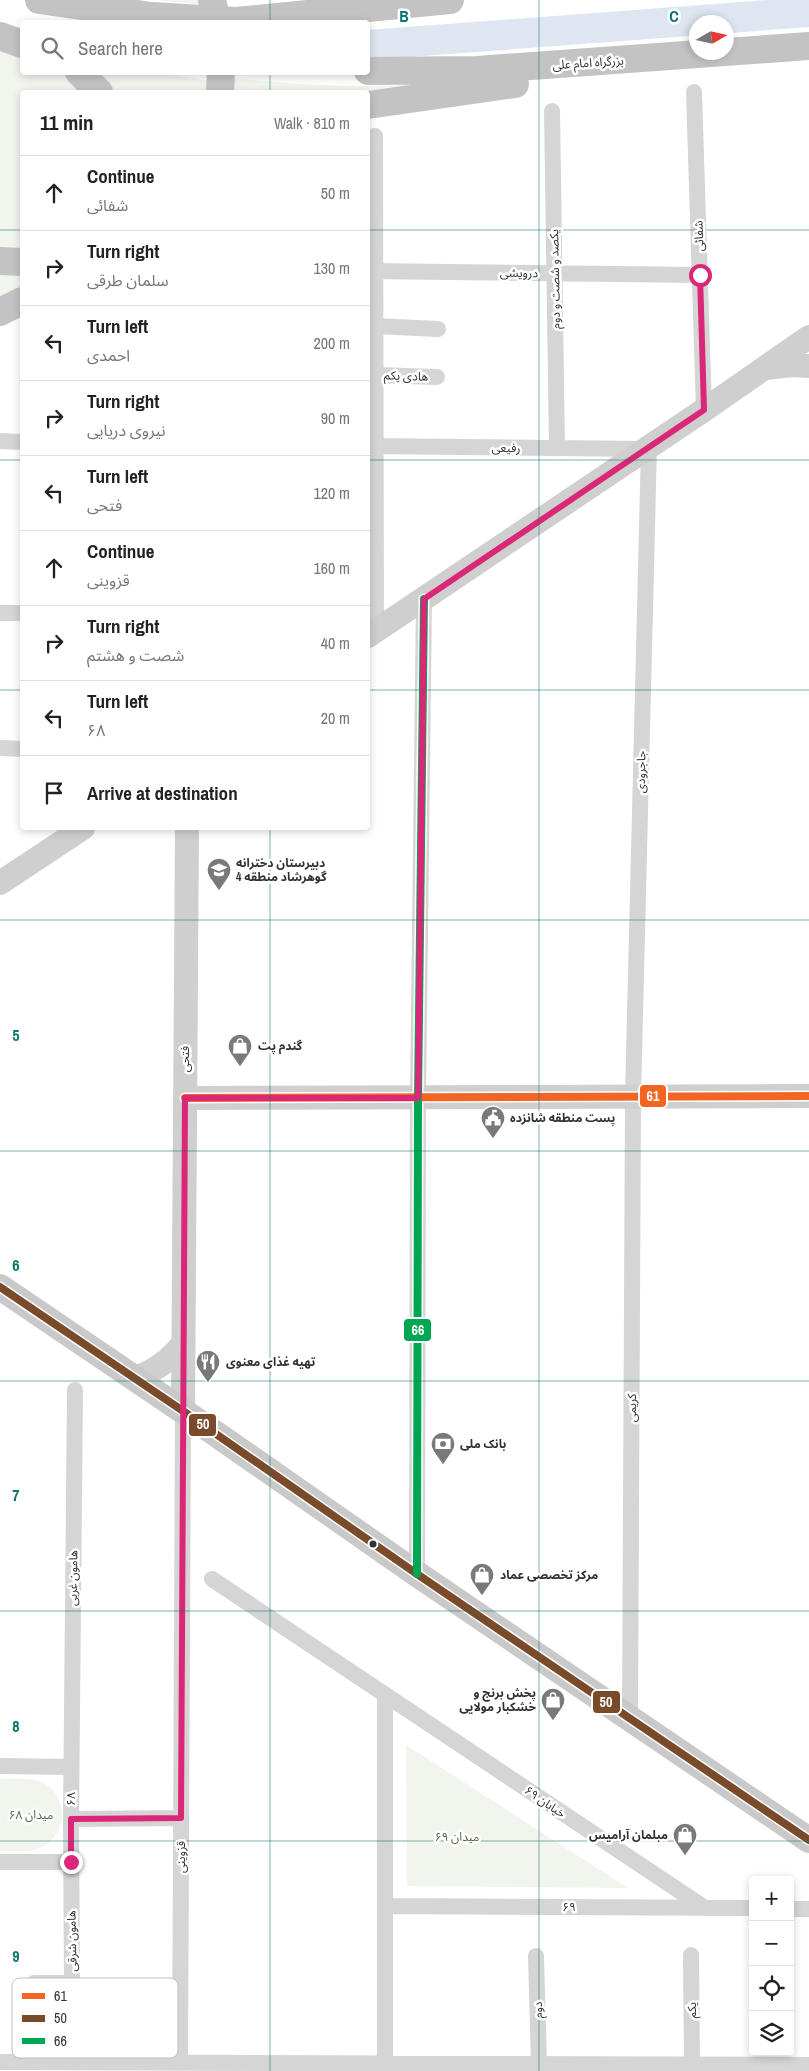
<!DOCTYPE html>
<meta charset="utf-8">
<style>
body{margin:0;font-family:"Archivo Narrow","Noto Sans Arabic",sans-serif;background:#f6f6f6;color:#222}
.controls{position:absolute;right:15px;bottom:15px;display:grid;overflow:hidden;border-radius:5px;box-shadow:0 2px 8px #0003}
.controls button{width:45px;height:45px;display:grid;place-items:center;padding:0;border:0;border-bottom:1px solid #e0e0e0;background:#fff;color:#222;font:25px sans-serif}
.compass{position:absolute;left:689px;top:15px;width:45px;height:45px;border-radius:50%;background:#fff;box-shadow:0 2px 8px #0003;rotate:81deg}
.stop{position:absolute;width:15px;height:15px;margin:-11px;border:4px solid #db2777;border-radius:50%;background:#fff}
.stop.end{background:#db2777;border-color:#fff;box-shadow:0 1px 5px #0008}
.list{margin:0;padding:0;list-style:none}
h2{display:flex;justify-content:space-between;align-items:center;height:65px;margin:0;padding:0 20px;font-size:21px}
h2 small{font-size:16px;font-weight:400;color:#767676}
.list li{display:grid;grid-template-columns:32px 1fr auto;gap:15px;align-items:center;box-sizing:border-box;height:75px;padding:0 20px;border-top:1px solid #e0e0e0}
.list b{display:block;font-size:19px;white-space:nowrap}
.list p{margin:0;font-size:16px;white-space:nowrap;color:#767676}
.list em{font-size:16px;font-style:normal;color:#767676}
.icon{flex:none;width:28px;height:28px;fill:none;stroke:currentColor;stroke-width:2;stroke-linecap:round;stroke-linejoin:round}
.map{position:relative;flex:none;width:809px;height:2071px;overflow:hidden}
.search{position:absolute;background:#fff;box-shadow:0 2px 8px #0003;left:20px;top:20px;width:350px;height:55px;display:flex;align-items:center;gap:12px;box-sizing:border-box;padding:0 18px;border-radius:5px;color:#767676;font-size:19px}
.panel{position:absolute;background:#fff;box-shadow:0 2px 8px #0003;left:20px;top:90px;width:350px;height:740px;border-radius:5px}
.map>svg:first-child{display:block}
.green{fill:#f1f5ee}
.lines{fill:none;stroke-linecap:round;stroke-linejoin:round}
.river{stroke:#dde6f1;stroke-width:30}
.street{stroke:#d5d5d5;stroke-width:16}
.secondary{stroke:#cfcfcf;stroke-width:24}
.primary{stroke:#c9c9c9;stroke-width:26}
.highway{stroke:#c3c3c3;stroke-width:28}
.highway-bridge{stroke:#c3c3c3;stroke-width:28}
.bus-1-casing{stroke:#fff;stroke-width:11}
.bus-2-casing{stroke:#fff;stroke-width:11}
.bus-3-casing{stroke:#fff;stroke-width:11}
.bus-1{stroke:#f26522;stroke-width:8}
.bus-2{stroke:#7a4b2a;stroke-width:8}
.bus-3{stroke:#00a651;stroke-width:8}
.route{stroke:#db2777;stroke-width:6}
.grid{fill:none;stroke:#0f766e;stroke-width:1;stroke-opacity:0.55}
.bus-dot{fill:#313131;stroke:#fff;stroke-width:2}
.labels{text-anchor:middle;stroke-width:5;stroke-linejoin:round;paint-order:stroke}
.street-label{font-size:12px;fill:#313131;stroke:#fff}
.poi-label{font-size:12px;font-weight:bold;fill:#313131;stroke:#fff;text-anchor:start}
.park-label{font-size:12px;fill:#4e6b40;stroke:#fff}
.key{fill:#fff;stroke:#c1c1c1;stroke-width:1}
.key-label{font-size:14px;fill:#313131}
.grid-label{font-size:16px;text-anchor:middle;font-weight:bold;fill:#0f766e;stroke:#fff;stroke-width:5;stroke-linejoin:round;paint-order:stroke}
.line-badge{stroke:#fff;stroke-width:2}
.badge-label{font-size:14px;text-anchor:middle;font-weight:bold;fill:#fff}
</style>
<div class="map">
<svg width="809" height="2071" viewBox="0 0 809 2071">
<rect width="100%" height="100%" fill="#fff"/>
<path class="green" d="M155,0H202L203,5L157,0Z
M0,46L22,51V72L70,73L92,92H22V255H0Z
M87,73H159L211,81L210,92H108Z
M229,78C272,82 316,86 359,86C394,86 428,84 462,81L368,92H228Z
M0,269H22V287L0,300Z
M406,1745L628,1888L407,1886Z
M0,1779C13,1779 29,1777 42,1782C69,1795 68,1835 42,1847C29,1853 13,1851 0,1851Z"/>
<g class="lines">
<path class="river" d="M368,45L809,12"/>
<path class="street" d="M694,92L704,410
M552,111L557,448
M375,136L376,631
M368,271L700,275
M375,326L438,329
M376,375L437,377
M0,441L22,442
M368,446L645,449
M0,613H22
M0,748L22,749
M417,1574L418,1098L424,599
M212,1579L705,1908
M630,1718L633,1097L649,446
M0,1766L71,1767
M71,1819L181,1818
M0,1862H71
M385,1906L753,1908
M790,1909H809
M691,1955L692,2065
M536,1956L539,2064
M34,1983H72L71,1819L75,1390
M0,2062L809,2065
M385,2063V1695
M180,2071L183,1411"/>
<path class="secondary" d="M766,368L792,365L809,366
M368,636L704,410L809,337
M0,883L83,828
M185,1098L809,1096
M135,1378C155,1371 170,1361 183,1343
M183,1411L187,828"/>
<path class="primary" d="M0,1287L183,1411L417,1574L809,1840"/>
<path class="highway" d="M39,0L151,16L236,21L450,0
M0,36L22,44
M368,71L477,70L809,46
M79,72L99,92
M220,92L221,72
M368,105L515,84
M0,261L22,262
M0,312L22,301"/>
<path class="highway-bridge" d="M212,0L217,22"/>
<defs>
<path id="bus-1" d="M185,1098L809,1096"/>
<path id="bus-2" d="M0,1287L183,1411L417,1574L809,1840"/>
<path id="bus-3" d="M417,1574L418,1098L424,599"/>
</defs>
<use href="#bus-1" class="bus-1-casing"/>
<use href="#bus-2" class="bus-2-casing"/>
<use href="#bus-3" class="bus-3-casing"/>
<use href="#bus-1" class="bus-1"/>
<use href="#bus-2" class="bus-2"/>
<use href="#bus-3" class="bus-3"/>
</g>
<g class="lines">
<path class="route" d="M71,1862V1819L181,1818L185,1098H418L424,599L704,410L700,275"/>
</g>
<path class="grid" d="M270,0V22M539,0V2071M270,72V92M0,230H22M368,230H809M0,460H22M368,460H809M0,690H22M368,690H809M270,828V2071M0,920H809M0,1151H809M0,1381H809M0,1611H809M0,1841H809"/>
<defs>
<symbol id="school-pin" viewBox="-11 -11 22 30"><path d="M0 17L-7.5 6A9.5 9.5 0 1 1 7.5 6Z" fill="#797979" stroke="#fff"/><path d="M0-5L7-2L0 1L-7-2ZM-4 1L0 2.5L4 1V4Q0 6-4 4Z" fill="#fff"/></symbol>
<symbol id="shop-pin" viewBox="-11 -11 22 30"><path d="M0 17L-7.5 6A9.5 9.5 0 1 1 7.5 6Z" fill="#797979" stroke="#fff"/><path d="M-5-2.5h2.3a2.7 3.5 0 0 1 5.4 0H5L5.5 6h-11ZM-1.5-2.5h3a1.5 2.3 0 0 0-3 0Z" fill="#fff"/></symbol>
<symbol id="civic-pin" viewBox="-11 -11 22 30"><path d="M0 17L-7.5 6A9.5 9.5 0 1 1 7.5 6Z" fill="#797979" stroke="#fff"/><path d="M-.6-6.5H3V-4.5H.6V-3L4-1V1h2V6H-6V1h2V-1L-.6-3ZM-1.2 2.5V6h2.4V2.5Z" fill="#fff"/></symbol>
<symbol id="restaurant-pin" viewBox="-11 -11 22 30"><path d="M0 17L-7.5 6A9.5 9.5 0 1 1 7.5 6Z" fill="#797979" stroke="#fff"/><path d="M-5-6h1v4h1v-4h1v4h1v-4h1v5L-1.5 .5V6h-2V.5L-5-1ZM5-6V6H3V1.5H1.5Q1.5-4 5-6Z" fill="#fff"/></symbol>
<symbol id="bank-pin" viewBox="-11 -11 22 30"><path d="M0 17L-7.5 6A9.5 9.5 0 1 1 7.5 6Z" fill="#797979" stroke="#fff"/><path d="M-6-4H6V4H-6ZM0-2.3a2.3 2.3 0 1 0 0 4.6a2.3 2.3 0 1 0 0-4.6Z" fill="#fff"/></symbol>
</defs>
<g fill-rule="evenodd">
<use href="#school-pin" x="205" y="856" width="28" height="38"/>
<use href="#shop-pin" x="226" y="1032" width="28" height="38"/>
<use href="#civic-pin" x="479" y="1104" width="28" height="38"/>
<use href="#restaurant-pin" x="194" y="1348" width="28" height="38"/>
<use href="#bank-pin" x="429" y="1430" width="28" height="38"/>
<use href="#shop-pin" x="468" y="1561" width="28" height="38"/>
<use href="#shop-pin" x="539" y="1686" width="28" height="38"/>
<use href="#shop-pin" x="671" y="1821" width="28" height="38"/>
</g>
<circle class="bus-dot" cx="373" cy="1544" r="4.5"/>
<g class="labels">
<g class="street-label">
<text transform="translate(588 63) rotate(-4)" y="4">بزرگراه امام علی</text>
<text transform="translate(699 236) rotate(-92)" y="4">شفائی</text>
<text transform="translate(519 273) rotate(1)" y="4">درویشی</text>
<text transform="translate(555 279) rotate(-91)" y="4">یکصد و شصت و دوم</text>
<text transform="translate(406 376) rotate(2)" y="4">هادی یکم</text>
<text transform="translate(506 448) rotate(1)" y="4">رفیعی</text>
<text transform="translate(641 772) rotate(-89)" y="4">جاجرودی</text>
<text transform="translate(185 1059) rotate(-90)" y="4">فتحی</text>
<text transform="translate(632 1408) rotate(-90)" y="4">کریمی</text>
<text transform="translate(73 1578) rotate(-89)" y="4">هامون غربی</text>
<text transform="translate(71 1799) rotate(-89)" y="4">۶۸</text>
<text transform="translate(545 1802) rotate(34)" y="4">خیابان ۶۹</text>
<text transform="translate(181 1857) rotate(-90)" y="4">قزوینی</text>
<text x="569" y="1911">۶۹</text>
<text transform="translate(72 1941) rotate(-91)" y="4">هامون شرقی</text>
<text transform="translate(538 2010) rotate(-92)" y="4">دوم</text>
<text transform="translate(692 2010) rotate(-90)" y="4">یکم</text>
</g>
<g class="poi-label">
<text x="236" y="867">دبیرستان دخترانه<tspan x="236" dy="14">گوهرشاد منطقه 4</tspan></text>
<text x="258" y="1050">گندم پت</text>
<text x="510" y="1122">پست منطقه شانزده</text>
<text x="226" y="1366">تهیه غذای معنوی</text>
<text x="460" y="1448">بانک ملی</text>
<text x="500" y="1579">مرکز تخصصی عماد</text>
<text x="536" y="1697" text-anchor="end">پخش برنج و<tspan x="536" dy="14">خشکبار مولایی</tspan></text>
<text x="668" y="1839" text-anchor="end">مبلمان آرامیس</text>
</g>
<g class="park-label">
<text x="31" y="1819">میدان ۶۸</text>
<text x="457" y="1841">میدان ۶۹</text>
</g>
</g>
<rect x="12" y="1978" width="166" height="80" rx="8" class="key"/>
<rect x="22" y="1993" width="23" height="6" fill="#f26522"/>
<rect x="22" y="2015" width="23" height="7" fill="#7a4b2a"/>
<rect x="22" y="2038" width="23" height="6" fill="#00a651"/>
<g class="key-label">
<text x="54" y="2001">61</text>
<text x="54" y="2023">50</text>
<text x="54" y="2046">66</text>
</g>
<g class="grid-label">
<text x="404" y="22">B</text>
<text x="674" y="22">C</text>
<text x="16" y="1041">5</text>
<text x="16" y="1271">6</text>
<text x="16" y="1501">7</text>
<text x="16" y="1732">8</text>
<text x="16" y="1962">9</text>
</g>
<g class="line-badge">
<rect x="639" y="1084" width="28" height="24" rx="5" fill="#f26522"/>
<rect x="403" y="1318" width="29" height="24" rx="5" fill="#00a651"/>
<rect x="188" y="1413" width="29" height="24" rx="5" fill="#7a4b2a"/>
<rect x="592" y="1690" width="29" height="24" rx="5" fill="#7a4b2a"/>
</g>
<g class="badge-label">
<text x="653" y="1101">61</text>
<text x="418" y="1335">66</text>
<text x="203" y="1429">50</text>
<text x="606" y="1707">50</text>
</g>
</svg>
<div class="controls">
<button>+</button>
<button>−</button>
<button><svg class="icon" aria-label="locate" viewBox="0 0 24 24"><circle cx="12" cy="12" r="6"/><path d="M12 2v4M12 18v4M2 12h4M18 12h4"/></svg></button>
<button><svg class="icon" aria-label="layers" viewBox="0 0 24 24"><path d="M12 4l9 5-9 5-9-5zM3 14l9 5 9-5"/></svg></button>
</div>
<svg class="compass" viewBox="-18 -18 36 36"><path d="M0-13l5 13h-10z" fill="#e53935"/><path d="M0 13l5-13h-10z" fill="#767676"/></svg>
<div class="stop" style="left:700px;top:275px"></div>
<div class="stop end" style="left:71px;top:1862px"></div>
<div class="search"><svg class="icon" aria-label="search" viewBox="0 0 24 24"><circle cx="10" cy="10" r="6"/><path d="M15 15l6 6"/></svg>Search here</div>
<section class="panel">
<h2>11 min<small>Walk · 810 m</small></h2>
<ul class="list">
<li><svg class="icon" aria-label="ahead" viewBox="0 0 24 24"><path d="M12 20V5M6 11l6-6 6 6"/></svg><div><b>Continue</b><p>شفائی</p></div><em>50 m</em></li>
<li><svg class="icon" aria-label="right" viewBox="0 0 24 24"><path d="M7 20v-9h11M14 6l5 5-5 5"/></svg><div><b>Turn right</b><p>سلمان طرقی</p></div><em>130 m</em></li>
<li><svg class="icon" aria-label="left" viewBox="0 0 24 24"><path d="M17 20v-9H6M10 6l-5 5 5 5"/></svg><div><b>Turn left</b><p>احمدی</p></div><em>200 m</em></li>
<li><svg class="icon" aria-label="right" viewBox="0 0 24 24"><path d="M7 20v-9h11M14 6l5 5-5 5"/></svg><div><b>Turn right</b><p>نیروی دریایی</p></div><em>90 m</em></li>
<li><svg class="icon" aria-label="left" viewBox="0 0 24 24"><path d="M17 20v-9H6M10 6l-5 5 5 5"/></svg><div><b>Turn left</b><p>فتحی</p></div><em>120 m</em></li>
<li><svg class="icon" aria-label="ahead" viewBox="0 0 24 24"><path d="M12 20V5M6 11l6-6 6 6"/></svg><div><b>Continue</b><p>قزوینی</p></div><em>160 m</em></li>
<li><svg class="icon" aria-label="right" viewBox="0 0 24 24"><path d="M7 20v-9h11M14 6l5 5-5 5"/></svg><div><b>Turn right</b><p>شصت و هشتم</p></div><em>40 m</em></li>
<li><svg class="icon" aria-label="left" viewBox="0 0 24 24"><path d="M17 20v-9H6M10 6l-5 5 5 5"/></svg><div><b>Turn left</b><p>۶۸</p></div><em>20 m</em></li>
<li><svg class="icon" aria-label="arrive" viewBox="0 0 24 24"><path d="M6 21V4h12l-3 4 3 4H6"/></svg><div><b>Arrive at destination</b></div></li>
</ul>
</section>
</div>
